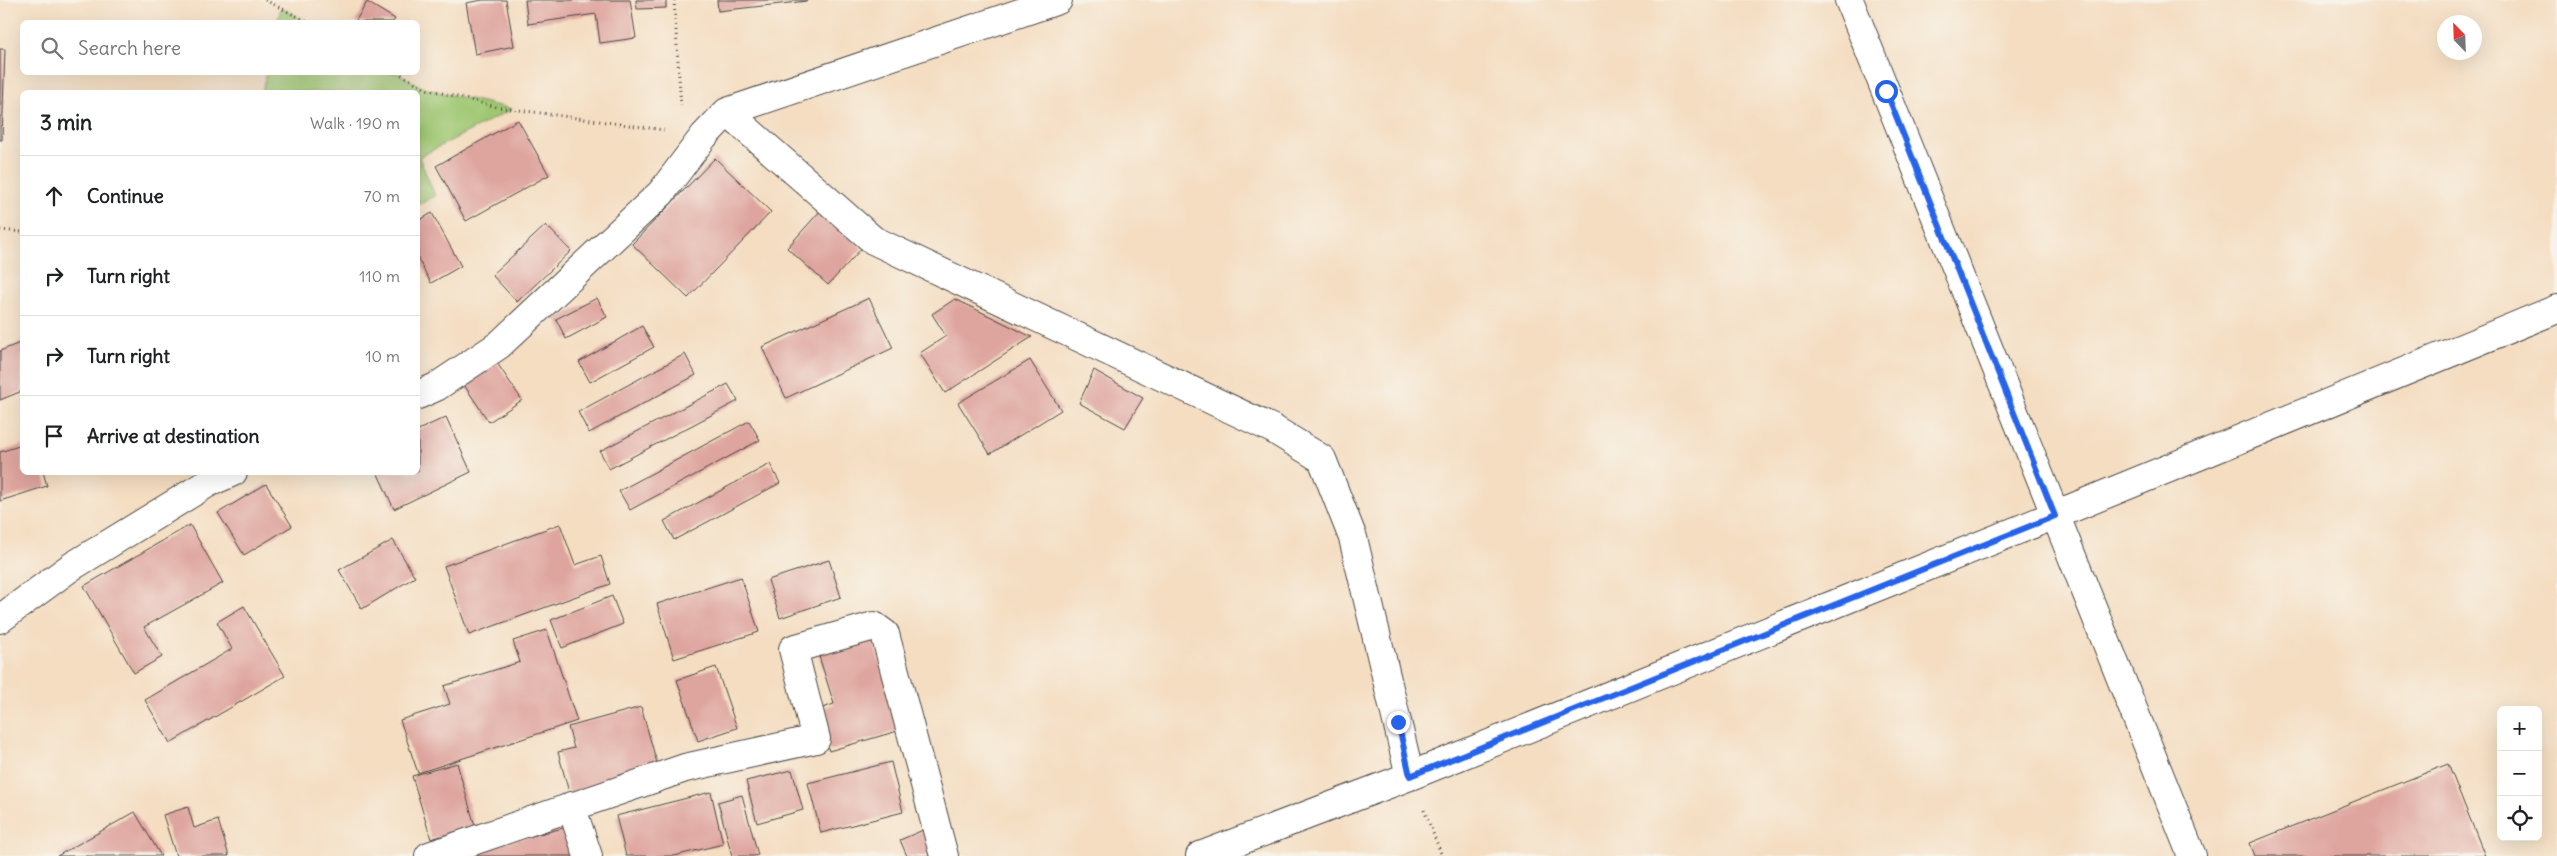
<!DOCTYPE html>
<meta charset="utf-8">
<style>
body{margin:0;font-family:Delius,sans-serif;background:#f2f2f2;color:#202124}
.controls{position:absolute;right:15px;bottom:15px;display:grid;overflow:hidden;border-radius:8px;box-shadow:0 5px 20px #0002}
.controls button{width:45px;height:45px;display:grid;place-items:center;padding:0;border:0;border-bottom:1px solid #e0e0e0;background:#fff;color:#202124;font:25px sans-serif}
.compass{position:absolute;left:2437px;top:15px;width:45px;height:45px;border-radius:50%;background:#fff;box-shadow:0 5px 20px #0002;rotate:337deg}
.stop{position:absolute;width:15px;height:15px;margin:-11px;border:4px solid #2563eb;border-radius:50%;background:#fff}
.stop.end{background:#2563eb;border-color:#fff;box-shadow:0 1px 5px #0008}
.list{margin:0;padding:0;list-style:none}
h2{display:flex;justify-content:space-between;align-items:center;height:65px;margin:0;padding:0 20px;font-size:21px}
h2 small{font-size:16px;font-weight:400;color:#757577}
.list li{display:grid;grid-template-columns:32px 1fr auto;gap:15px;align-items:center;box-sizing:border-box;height:80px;padding:0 20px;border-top:1px solid #e0e0e0}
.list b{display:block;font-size:19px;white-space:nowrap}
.list em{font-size:16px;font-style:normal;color:#757577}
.icon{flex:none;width:28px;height:28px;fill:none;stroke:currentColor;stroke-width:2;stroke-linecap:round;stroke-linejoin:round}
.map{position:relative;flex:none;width:2557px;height:856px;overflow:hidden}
.search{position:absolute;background:#fff;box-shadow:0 5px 20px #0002;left:20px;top:20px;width:400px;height:55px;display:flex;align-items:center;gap:12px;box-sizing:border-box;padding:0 18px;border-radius:8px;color:#757577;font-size:19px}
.panel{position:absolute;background:#fff;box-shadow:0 5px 20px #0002;left:20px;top:90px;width:400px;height:385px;border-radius:8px}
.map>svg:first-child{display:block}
.green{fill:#9fc772;stroke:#65794e}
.building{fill:#dea49e}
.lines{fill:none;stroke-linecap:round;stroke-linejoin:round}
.minor-casing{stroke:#494642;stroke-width:30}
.path{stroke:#494642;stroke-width:3;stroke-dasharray:1 4;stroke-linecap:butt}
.minor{stroke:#fff;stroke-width:28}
.route{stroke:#2563eb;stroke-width:6}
</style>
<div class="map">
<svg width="2557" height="856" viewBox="0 0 2557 856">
<rect width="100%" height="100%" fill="#f7f3e8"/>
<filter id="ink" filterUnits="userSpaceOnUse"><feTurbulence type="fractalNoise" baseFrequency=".02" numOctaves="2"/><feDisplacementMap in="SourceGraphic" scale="10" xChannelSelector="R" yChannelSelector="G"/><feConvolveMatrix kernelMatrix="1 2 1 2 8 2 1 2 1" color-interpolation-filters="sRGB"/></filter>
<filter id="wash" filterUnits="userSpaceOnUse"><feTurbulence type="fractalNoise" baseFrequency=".0096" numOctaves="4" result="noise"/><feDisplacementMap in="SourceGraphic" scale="20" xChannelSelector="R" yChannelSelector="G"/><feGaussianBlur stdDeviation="1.12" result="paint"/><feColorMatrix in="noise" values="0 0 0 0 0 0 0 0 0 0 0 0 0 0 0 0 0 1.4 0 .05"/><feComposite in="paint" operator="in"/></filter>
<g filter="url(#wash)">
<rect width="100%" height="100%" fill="#f4ddc1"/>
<path class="green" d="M281,8L308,22H277Z
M266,73H397L426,89L512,109L419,157L435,196L418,205V92H262Z"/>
<g id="blocks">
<path class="building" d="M483,0H506L514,46L475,54L466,3Z
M525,0H630L636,38L600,43L596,14L528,24Z
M636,0H666V8L637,9Z
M717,0H807V1L718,11Z
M367,2L395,19L393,22H355Z
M0,49H5L2,140H0Z
M518,120L549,175L466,221L436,166Z
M715,158L771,212L688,298L632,244Z
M821,210L862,248L828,285L787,248Z
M432,213L461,266L431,283L418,259V221Z
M546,225L571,251L517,302L492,275Z
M597,298L607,317L566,339L556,319Z
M869,298L893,348L786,398L762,347Z
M955,299L1032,337L945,393L920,353L946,336L932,314Z
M642,326L654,347L590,382L579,362Z
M22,342V391L0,400V351Z
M685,354L696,375L589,433L578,412Z
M1030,360L1061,410L990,454L958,403Z
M497,363L522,400L489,422L464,385Z
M1094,370L1143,398L1125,428L1079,403Z
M728,384L738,401L609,469L600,451Z
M446,417L471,472L394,509L377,472H418V430Z
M749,421L760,440L630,510L619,491Z
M22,445V472H43L47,486L0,501V452Z
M770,464L780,483L674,540L664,521Z
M266,484L292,526L244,555L218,513Z
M560,524L575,565L601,556L610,584L469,635L444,566Z
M190,525L223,583L144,627L162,657L134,673L84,586Z
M393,540L415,577L362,609L339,570Z
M829,560L841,597L780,618L768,580Z
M741,577L759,632L674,659L657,604Z
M612,596L623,624L562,648L551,620Z
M244,606L285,676L170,743L145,700L232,649L217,622Z
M547,630L577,721L418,773L400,720L450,704L444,686L520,662L513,641Z
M871,634L901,730L829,751L817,710L834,704L817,650Z
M716,667L737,728L698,741L677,680Z
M641,707L659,770L570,796L558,752L574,748L568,727Z
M891,762L903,812L821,833L808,783Z
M457,763L475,826L431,839L412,776Z
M2448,764L2485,856H2255L2250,843Z
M792,770L803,810L757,823L746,781Z
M711,792L723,844L674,856H626L616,816Z
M742,795L758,855L754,856H732L718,802Z
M188,807L194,828L218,820L229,856H176L163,815Z
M135,812L161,856H57Z
M567,827L575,856H456V855Z
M923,830L934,856H907L900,840Z"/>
</g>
</g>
<g filter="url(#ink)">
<use href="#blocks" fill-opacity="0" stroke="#494642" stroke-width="1"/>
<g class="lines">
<defs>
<path id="minor" d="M1849,0L2192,856
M727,112L873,240L1273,429L1322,459L1353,538L1410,776L2055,515L2557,309
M418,395L436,387L499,345L661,193L704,136L727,112L1058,0
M0,619L71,567L208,483L233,472
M571,806L588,856
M429,856L685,768L816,739L793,649L874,626L885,634L944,856
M1200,856L1410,776"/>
</defs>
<use href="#minor" class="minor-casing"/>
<path class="path" d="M265,0L308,22
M674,0L681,107
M397,72L426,89L497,107L664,130
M0,230L22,232
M1424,810L1442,856"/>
<use href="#minor" class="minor"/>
</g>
</g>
<g class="lines" filter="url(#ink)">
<path class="route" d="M1398,722L1410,776L2055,516L1886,91"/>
</g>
</svg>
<div class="controls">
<button>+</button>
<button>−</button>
<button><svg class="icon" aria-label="locate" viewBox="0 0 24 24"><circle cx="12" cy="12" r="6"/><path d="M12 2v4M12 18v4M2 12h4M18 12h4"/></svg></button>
</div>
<svg class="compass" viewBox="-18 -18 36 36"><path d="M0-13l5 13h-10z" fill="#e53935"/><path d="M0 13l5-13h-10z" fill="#757577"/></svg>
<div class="stop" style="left:1886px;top:91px"></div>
<div class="stop end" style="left:1398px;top:722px"></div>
<div class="search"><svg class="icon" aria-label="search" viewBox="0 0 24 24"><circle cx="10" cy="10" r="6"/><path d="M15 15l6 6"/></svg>Search here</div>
<section class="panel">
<h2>3 min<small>Walk · 190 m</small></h2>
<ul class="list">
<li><svg class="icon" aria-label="ahead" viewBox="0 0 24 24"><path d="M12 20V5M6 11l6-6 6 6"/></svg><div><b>Continue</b></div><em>70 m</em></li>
<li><svg class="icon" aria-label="right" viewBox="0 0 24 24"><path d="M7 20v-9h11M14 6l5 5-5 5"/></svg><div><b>Turn right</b></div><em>110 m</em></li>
<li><svg class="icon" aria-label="right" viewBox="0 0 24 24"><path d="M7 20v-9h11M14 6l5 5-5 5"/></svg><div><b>Turn right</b></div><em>10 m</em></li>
<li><svg class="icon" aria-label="arrive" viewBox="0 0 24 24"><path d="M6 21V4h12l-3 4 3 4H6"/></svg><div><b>Arrive at destination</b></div></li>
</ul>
</section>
</div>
